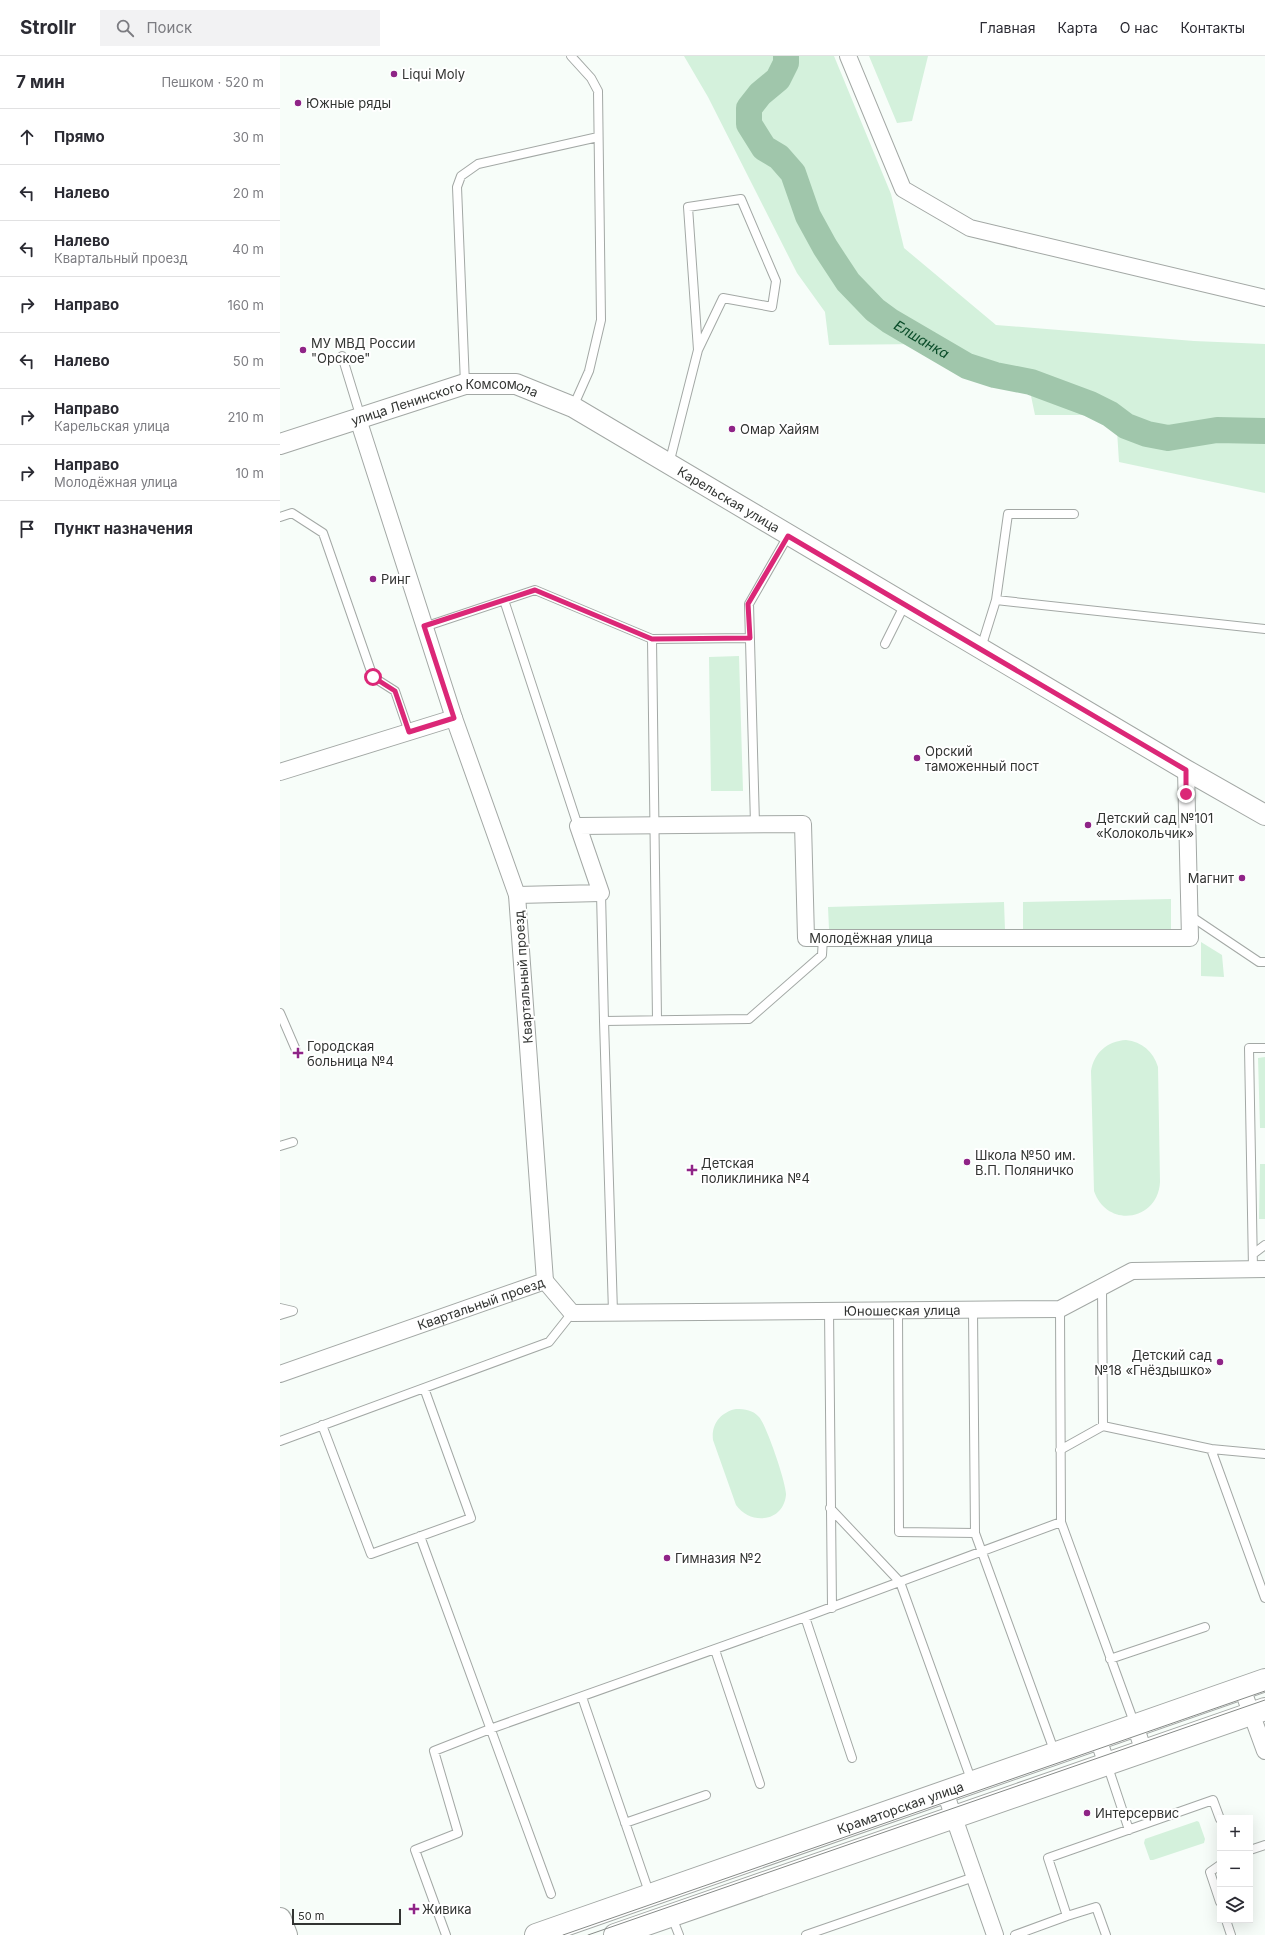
<!DOCTYPE html>
<html lang="ru">
<meta charset="utf-8">
<style>
body{margin:0;font-family:Inter,sans-serif;background:#f2f2f3;color:#2b2b33}
.controls{position:absolute;right:12px;bottom:12px;display:grid;overflow:hidden;border-radius:0px;box-shadow:0 4px 16px #0002}
.controls button{width:36px;height:36px;display:grid;place-items:center;padding:0;border:0;border-bottom:1px solid #e1e1e2;background:#fff;color:#2b2b33;font:20px sans-serif}
.scale{position:absolute;left:12px;bottom:10px;width:109px;box-sizing:border-box;padding-left:4px;border:2px solid #323432;border-top:0;font-size:11px;line-height:14px;white-space:nowrap;color:#323432;-webkit-text-stroke:3px #fff;paint-order:stroke}
.stop{position:absolute;width:12px;height:12px;margin:-9px;border:3px solid #db2777;border-radius:50%;background:#fff}
.stop.end{background:#db2777;border-color:#fff;box-shadow:0 1px 4px #0008}
.list{margin:0;padding:0;list-style:none}
h2{display:flex;justify-content:space-between;align-items:center;height:52px;margin:0;padding:0 16px;font-size:17px}
h2 small{font-size:13px;font-weight:400;color:#7c7c81}
.list li{display:grid;grid-template-columns:26px 1fr auto;gap:12px;align-items:center;box-sizing:border-box;height:56px;padding:0 16px;border-top:1px solid #e1e1e2}
.list b{display:block;font-size:15px;white-space:nowrap}
.list p{margin:0;font-size:13px;white-space:nowrap;color:#7c7c81}
.list em{font-size:13px;font-style:normal;color:#7c7c81}
.icon{flex:none;width:22px;height:22px;fill:none;stroke:currentColor;stroke-width:2;stroke-linecap:round;stroke-linejoin:round}
.map{position:relative;flex:none;width:985px;height:1879px;overflow:hidden}
header{display:flex;align-items:center;gap:24px;box-sizing:border-box;height:56px;padding:0 20px;background:#fff;border-bottom:1px solid #e1e1e2}
header strong{font-size:19px}
nav{display:flex;gap:22px;margin-inline-start:auto;font-size:14px}
.search{width:280px;height:36px;background:#f2f2f3;display:flex;align-items:center;gap:10px;box-sizing:border-box;padding:0 14px;border-radius:0px;color:#7c7c81;font-size:15px}
main{display:flex}
aside{flex:1;background:#fff}
.map>svg:first-child{display:block}
.green{fill:#d4f1dc}
.lines{fill:none;stroke-linecap:round;stroke-linejoin:round}
.river{stroke:#a0c6ab;stroke-width:26}
.service-casing{stroke:#a3a8a5;stroke-width:10}
.minor-casing{stroke:#a3a8a5;stroke-width:18}
.tertiary-casing{stroke:#a3a8a5;stroke-width:22}
.secondary-casing{stroke:#a3a8a5;stroke-width:24}
.primary-casing{stroke:#a3a8a5;stroke-width:24}
.service{stroke:#fff;stroke-width:8}
.minor{stroke:#fff;stroke-width:16}
.tertiary{stroke:#fff;stroke-width:20}
.secondary{stroke:#fff;stroke-width:22}
.primary{stroke:#fff;stroke-width:22}
.tram{stroke:#868a87;stroke-width:1}
.route{stroke:#db2777;stroke-width:5}
.poi-dot{fill:#8f2487;stroke:#fff;stroke-width:1.5}
.labels{text-anchor:middle;stroke-width:4;stroke-linejoin:round;paint-order:stroke}
.poi-label{font-size:13px;fill:#323432;stroke:#fff;text-anchor:start}
.street-label{font-size:13px;fill:#323432;stroke:#fff}
.water-label{font-size:14px;font-style:italic;fill:#0a4c29;stroke:#fff}
</style>
<header>
<strong>Strollr</strong>
<div class="search"><svg class="icon" aria-label="search" viewBox="0 0 24 24"><circle cx="10" cy="10" r="6"/><path d="M15 15l6 6"/></svg>Поиск</div>
<nav><a>Главная</a><a>Карта</a><a>О нас</a><a>Контакты</a></nav>
</header>
<main>
<aside>
<h2>7 мин<small>Пешком · 520 m</small></h2>
<ul class="list">
<li><svg class="icon" aria-label="ahead" viewBox="0 0 24 24"><path d="M12 20V5M6 11l6-6 6 6"/></svg><div><b>Прямо</b></div><em>30 m</em></li>
<li><svg class="icon" aria-label="left" viewBox="0 0 24 24"><path d="M17 20v-9H6M10 6l-5 5 5 5"/></svg><div><b>Налево</b></div><em>20 m</em></li>
<li><svg class="icon" aria-label="left" viewBox="0 0 24 24"><path d="M17 20v-9H6M10 6l-5 5 5 5"/></svg><div><b>Налево</b><p>Квартальный проезд</p></div><em>40 m</em></li>
<li><svg class="icon" aria-label="right" viewBox="0 0 24 24"><path d="M7 20v-9h11M14 6l5 5-5 5"/></svg><div><b>Направо</b></div><em>160 m</em></li>
<li><svg class="icon" aria-label="left" viewBox="0 0 24 24"><path d="M17 20v-9H6M10 6l-5 5 5 5"/></svg><div><b>Налево</b></div><em>50 m</em></li>
<li><svg class="icon" aria-label="right" viewBox="0 0 24 24"><path d="M7 20v-9h11M14 6l5 5-5 5"/></svg><div><b>Направо</b><p>Карельская улица</p></div><em>210 m</em></li>
<li><svg class="icon" aria-label="right" viewBox="0 0 24 24"><path d="M7 20v-9h11M14 6l5 5-5 5"/></svg><div><b>Направо</b><p>Молодёжная улица</p></div><em>10 m</em></li>
<li><svg class="icon" aria-label="arrive" viewBox="0 0 24 24"><path d="M6 21V4h12l-3 4 3 4H6"/></svg><div><b>Пункт назначения</b></div></li>
</ul>
</aside>
<div class="map">
<svg width="985" height="1879" viewBox="0 0 985 1879">
<rect width="100%" height="100%" fill="#f7fdf9"/>
<path class="green" d="M404,0H554L611,138L624,192L716,269L914,285L985,288V437L839,406L836,359H755L746,316L640,288L549,289L545,256L517,217L428,41Z
M589,0H648L632,65L617,67Z
M459,600L463,735H431L429,601Z
M891,843V875L743,876V846Z
M724,846L725,874L549,873L548,851Z
M921,886L942,899L944,921L921,920Z
M846,984C862,986 873,995 878,1011L880,1126C878,1165 827,1173 814,1135L811,1015C814,997 827,985 846,984Z
M985,1001V1072H980L978,1002Z
M980,1108H985V1163H979Z
M456,1353C465,1353 473,1354 479,1361C486,1368 507,1429 506,1439C503,1467 470,1469 456,1449L433,1384C431,1368 441,1356 456,1353Z
M917,1765L919,1766L925,1783L924,1787L873,1804H870L864,1787L865,1783Z"/>
<g class="lines">
<path class="river" id="s1" d="M506,0V7L498,23L480,38L469,52V68L484,92L499,101L513,117L528,160L545,191L568,226L595,254L610,265L687,310L715,319L751,326L810,348L830,358L846,370L867,378L888,382L937,374L985,375"/>
<defs>
<path id="service" d="M291,0L311,22L318,35L321,264L309,315L293,351
M62,300L81,362
M185,328L177,131L181,120L198,108L318,81
M389,408L418,294L408,151L461,143L496,225L492,251L443,242L418,294
M0,461L12,457L43,477L93,621L115,635L129,676
M224,544L298,770
M716,544L985,573
M144,571L255,534L372,583L470,582
M372,583L377,964
M605,588L625,548
M701,592L716,544L728,458H794
M475,768L469,548L508,480
M321,837L324,965L469,963L542,899L543,882
M909,859L979,906H985
M0,957L16,994
M324,965L333,1256
M0,1090L13,1086
M973,1198L985,1189
M973,1213L969,992H985
M0,1252L13,1255L0,1259
M780,1253L781,1466L855,1669
M549,1254L552,1552
M618,1254L619,1476L695,1477
M693,1254L695,1477L775,1697
M42,1369L91,1498L191,1462L144,1332
M823,1370L931,1393L985,1542
M0,1385L269,1286L292,1257
M931,1393L985,1398
M780,1394L823,1370L822,1231
M550,1452L620,1526L692,1726
M140,1480L271,1838
M525,1561L572,1702
M435,1594L480,1728
M830,1603L925,1571
M302,1641L370,1839
M827,1708L849,1774
M345,1767L426,1739
M970,1794L985,1789
M940,1809L930,1816L940,1846
M787,1860L816,1851L826,1879
M392,1861L399,1879
M946,1864L951,1879
M166,1879L135,1794L178,1777L154,1695L210,1673L525,1561L781,1466
M526,1879L694,1821
M735,1879L787,1860L768,1802L933,1744L940,1763"/>
<g id="minor">
<path d="M568,0L623,133L690,172L985,242"/>
<path d="M0,716L174,662"/>
<path id="s2" d="M237,839L321,837L298,770L523,768L526,882H910L906,714"/>
<path id="s3" d="M265,1225L292,1257L780,1253L852,1215L985,1213"/>
<path id="s4" d="M0,1318L265,1225L237,839L174,662L78,363"/>
<path d="M962,1632L985,1695"/>
<path d="M855,1669L864,1696"/>
<path d="M818,1683L827,1708"/>
<path d="M665,1736L715,1879"/>
</g>
<g id="tertiary">
<path id="s5" d="M0,388L185,328H236L293,351L906,714L985,759"/>
</g>
<path id="secondary" d="M0,1863L6,1879"/>
<g id="primary">
<path id="s6" d="M256,1879L985,1624"/>
<path d="M335,1879L985,1653"/>
</g>
</defs>
<use href="#service" class="service-casing"/>
<use href="#minor" class="minor-casing"/>
<use href="#tertiary" class="tertiary-casing"/>
<use href="#secondary" class="secondary-casing"/>
<use href="#primary" class="primary-casing"/>
<use href="#service" class="service"/>
<use href="#minor" class="minor"/>
<use href="#tertiary" class="tertiary"/>
<use href="#secondary" class="secondary"/>
<use href="#primary" class="primary"/>
<path class="tram" d="M283,1879L985,1635
M308,1879L985,1644"/>
</g>
<g class="lines">
<path class="route" d="M93,621L115,635L129,676L174,662L144,570L255,534L372,583L470,582L468,548L508,480L906,714V738"/>
</g>
<g class="poi-dot">
<circle cx="114" cy="18" r="4"/>
<circle cx="18" cy="47" r="4"/>
<circle cx="23" cy="294" r="4"/>
<circle cx="452" cy="373" r="4"/>
<circle cx="93" cy="523" r="4"/>
<circle cx="637" cy="702" r="4"/>
<circle cx="808" cy="769" r="4"/>
<circle cx="962" cy="822" r="4"/>
<path d="M16 991h4v4h4v4h-4v4h-4v-4h-4v-4h4z"/>
<circle cx="687" cy="1106" r="4"/>
<path d="M410 1108h4v4h4v4h-4v4h-4v-4h-4v-4h4z"/>
<circle cx="940" cy="1306" r="4"/>
<circle cx="387" cy="1502" r="4"/>
<circle cx="807" cy="1757" r="4"/>
<path d="M132 1847h4v4h4v4h-4v4h-4v-4h-4v-4h4z"/>
</g>
<g class="labels">
<g class="poi-label">
<text x="122" y="23">Liqui Moly</text>
<text x="26" y="52">Южные ряды</text>
<text x="31" y="292">МУ МВД России<tspan x="31" dy="15">"Орское"</tspan></text>
<text x="460" y="378">Омар Хайям</text>
<text x="101" y="528">Ринг</text>
<text x="645" y="700">Орский<tspan x="645" dy="15">таможенный пост</tspan></text>
<text x="816" y="767">Детский сад №101<tspan x="816" dy="15">«Колокольчик»</tspan></text>
<text x="954" y="827" text-anchor="end">Магнит</text>
<text x="27" y="995">Городская<tspan x="27" dy="15">больница №4</tspan></text>
<text x="695" y="1104">Школа №50 им.<tspan x="695" dy="15">В.П. Поляничко</tspan></text>
<text x="421" y="1112">Детская<tspan x="421" dy="15">поликлиника №4</tspan></text>
<text x="932" y="1304" text-anchor="end">Детский сад<tspan x="932" dy="15">№18 «Гнёздышко»</tspan></text>
<text x="395" y="1507">Гимназия №2</text>
<text x="815" y="1762">Интерсервис</text>
<text x="142" y="1858">Живика</text>
</g>
<g class="street-label">
<text dy="5" stroke="none"><textPath href="#s5" startOffset="172">улица Ленинского Комсомола</textPath></text>
<text dy="5" stroke="none"><textPath href="#s5" startOffset="488">Карельская улица</textPath></text>
<text dy="5" stroke="none"><textPath href="#s2" startOffset="559">Молодёжная улица</textPath></text>
<text transform="translate(243 921) rotate(-94)" y="5">Квартальный проезд</text>
<text dy="5" stroke="none"><textPath href="#s4" startOffset="213">Квартальный проезд</textPath></text>
<text dy="5" stroke="none"><textPath href="#s3" startOffset="372">Юношеская улица</textPath></text>
<text dy="5" stroke="none"><textPath href="#s6" startOffset="386">Краматорская улица</textPath></text>
</g>
<g class="water-label">
<text dy="5" stroke="none"><textPath href="#s1" startOffset="366">Елшанка</textPath></text>
</g>
</g>
</svg>
<div class="controls">
<button>+</button>
<button>−</button>
<button><svg class="icon" aria-label="layers" viewBox="0 0 24 24"><path d="M12 4l9 5-9 5-9-5zM3 14l9 5 9-5"/></svg></button>
</div>
<div class="scale">50 m</div>
<div class="stop" style="left:93px;top:621px"></div>
<div class="stop end" style="left:906px;top:738px"></div>
</div>
</main>
